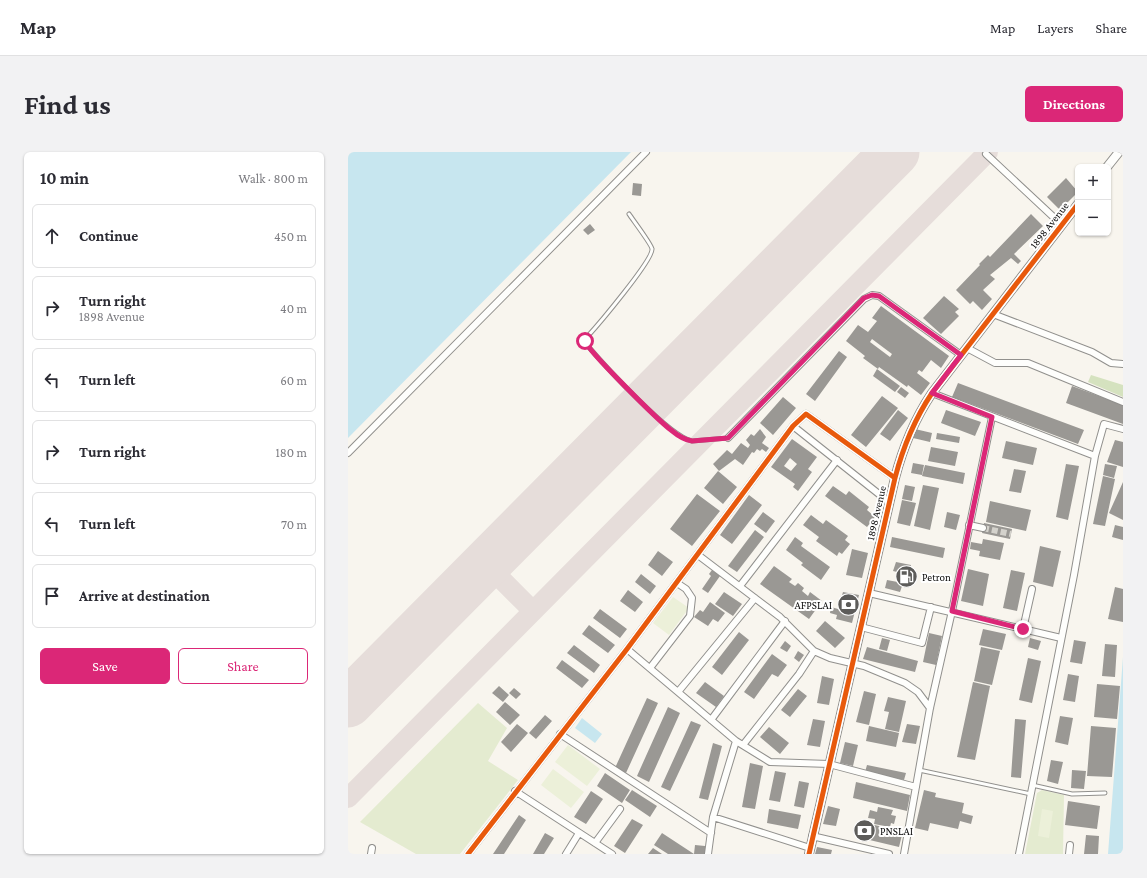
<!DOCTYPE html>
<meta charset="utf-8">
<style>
body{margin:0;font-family:"Crimson Pro",serif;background:#f2f2f3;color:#2b2b33}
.controls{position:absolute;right:12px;top:12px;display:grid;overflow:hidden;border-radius:6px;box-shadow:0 1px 3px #0004}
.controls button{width:36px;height:36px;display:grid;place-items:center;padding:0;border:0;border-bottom:1px solid #e1e1e2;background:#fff;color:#2b2b33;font:20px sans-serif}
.stop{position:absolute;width:12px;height:12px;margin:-9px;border:3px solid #db2777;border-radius:50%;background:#fff}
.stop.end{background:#db2777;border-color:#fff;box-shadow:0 1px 4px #0008}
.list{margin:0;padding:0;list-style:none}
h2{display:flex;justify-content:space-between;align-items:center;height:52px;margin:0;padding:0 16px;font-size:17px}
h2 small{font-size:13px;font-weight:400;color:#7c7c81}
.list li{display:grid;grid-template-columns:26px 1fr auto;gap:12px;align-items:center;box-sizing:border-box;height:64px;margin:0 8px 8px;padding:0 8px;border:1px solid #e1e1e2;border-radius:6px}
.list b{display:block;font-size:15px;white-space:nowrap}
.list p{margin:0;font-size:13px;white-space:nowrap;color:#7c7c81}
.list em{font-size:13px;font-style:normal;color:#7c7c81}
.actions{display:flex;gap:8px;padding:12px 16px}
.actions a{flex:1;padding:9px 0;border:1px solid #db2777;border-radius:6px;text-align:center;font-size:14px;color:#db2777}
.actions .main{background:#db2777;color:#fff}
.icon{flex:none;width:22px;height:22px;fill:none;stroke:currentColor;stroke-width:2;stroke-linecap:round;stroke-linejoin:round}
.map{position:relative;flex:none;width:775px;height:702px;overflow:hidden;border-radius:6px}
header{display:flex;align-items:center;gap:24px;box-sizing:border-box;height:56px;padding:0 20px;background:#fff;border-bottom:1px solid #e1e1e2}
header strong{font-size:19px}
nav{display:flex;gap:22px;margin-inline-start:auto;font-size:14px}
.intro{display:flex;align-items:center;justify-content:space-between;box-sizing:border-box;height:96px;padding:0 24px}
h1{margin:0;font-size:28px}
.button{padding:10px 18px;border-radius:6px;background:#db2777;color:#fff;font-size:14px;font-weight:700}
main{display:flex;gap:24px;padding:0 24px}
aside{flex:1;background:#fff;border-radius:6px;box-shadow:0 1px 3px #0004}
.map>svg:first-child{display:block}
.green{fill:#e4ebd0}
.forest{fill:#d5e2bf}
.pitch{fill:#ecf0d9}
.water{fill:#c7e6ef}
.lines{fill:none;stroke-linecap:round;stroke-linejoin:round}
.taxiway{stroke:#e6ddda;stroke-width:20}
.runway{stroke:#e6ddda;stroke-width:49}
.building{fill:#9a9894;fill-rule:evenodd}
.minor-tunnel{stroke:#d4d2cc;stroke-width:6;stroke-dasharray:6 3;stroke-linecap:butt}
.service-casing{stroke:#91908d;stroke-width:5}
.minor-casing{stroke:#91908d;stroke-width:8}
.tertiary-casing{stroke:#91908d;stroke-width:10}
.service{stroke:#fefefc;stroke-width:3}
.minor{stroke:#fefefc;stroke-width:6}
.tertiary{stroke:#fefefc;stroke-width:8}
.cycleway-casing{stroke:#fff;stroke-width:8}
.cycleway{stroke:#e8590c;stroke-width:5}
.route{stroke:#db2777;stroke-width:5}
.labels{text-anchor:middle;stroke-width:4;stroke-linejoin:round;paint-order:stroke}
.street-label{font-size:11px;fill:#0a0a0a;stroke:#fff}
.poi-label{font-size:11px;fill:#0a0a0a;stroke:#fff;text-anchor:start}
</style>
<header>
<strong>Map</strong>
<nav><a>Map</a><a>Layers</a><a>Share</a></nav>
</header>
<div class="intro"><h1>Find us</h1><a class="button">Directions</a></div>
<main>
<aside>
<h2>10 min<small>Walk · 800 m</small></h2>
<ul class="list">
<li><svg class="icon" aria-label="ahead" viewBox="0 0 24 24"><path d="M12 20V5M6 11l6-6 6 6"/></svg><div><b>Continue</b></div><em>450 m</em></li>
<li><svg class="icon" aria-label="right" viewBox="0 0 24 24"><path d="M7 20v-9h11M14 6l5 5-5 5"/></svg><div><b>Turn right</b><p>1898 Avenue</p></div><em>40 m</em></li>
<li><svg class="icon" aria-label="left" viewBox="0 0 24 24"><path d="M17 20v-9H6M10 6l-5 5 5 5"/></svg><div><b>Turn left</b></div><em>60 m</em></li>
<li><svg class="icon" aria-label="right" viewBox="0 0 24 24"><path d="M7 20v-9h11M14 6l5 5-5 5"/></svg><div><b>Turn right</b></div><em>180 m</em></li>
<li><svg class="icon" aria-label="left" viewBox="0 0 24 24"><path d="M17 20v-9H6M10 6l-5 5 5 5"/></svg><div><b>Turn left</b></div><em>70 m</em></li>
<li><svg class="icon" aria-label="arrive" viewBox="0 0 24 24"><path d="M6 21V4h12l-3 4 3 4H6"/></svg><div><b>Arrive at destination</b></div></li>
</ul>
<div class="actions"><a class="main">Save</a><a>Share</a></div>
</aside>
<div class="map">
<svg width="775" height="702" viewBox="0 0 775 702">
<rect width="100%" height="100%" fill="#f8f5ee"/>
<path class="green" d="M130,551L159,576L140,609L170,628L112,702H68L12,670Z
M694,638L716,643L715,702H677L689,641Z"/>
<path class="forest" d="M743,223L775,233V245L740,230Z"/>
<path class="pitch" d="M325,445L341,456L321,483L305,471Z
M220,593L252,617L239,634L207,610Z
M205,617L236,640L223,656L193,633Z
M694,657L705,659L701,686L690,684Z"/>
<path class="water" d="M0,0H283L0,286Z
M775,505V702H760Z
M234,566L254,582L247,591L227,576Z"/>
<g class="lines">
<path class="taxiway" d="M138,412L185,459
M0,646L640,0"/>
<path class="runway" d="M0,551L547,0"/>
</g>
<path class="building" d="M718,26L730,40L712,58L699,45Z
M285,31L294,32L293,44L284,43Z
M683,62L695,74L666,102L673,109L670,112L663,106L642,123L647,127L635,138L644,147L634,158L625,149L622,152L608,138L632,113L631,112L640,103L642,105Z
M242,72L247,78L240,83L235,78Z
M596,144L611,157L607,160L611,164L593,182L575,166Z
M533,154L601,204L593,216L583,208L574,220L571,218L569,221L582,231L573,243L560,233L559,235L531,215L530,217L515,206L517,204L498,189L510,173L520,180L529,169L524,166ZM524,187L544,202L542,205L522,190Z
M491,199L499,205L467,249L458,242Z
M529,217L552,234L547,240L525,224Z
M610,231L736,278L730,292L604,245Z
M724,234L775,253V272L718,251Z
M553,235L561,241L557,246L549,240Z
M534,244L550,256L518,295L503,283Z
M435,245L448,256L425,283L412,271Z
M550,258L560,266L542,289L532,282Z
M598,258L633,270L627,284L593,271Z
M412,277L418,285L414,291L421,296L418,300L414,297L412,299L409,297L406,301L404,300L395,313L387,307L371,319L365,312L379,298L384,302L393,291L400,296L402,293L398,288L403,282L406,284Z
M567,277L584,281L582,290L565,286Z
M589,281L612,285L611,291L588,287Z
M444,287L469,305L460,317L464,320L450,339L445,335L447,332L423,315ZM442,306L449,312L443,319L436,314Z
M767,288L775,290V315L759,310Z
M658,289L689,296L685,313L654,306Z
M583,295L610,300L607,314L580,309Z
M565,311L576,313L574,323L563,321Z
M718,312L731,314L720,368L708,365Z
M757,312L769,314L766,326L755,323Z
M577,313L617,321L615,332L574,324Z
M666,317L678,319L673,341L661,339Z
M370,319L389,335L375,352L356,336Z
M755,324L767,327L757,374L745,372Z
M775,330V368L761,361Z
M557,333L567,335L564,349L554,347Z
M575,333L591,336L582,378L566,374Z
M485,334L498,343L501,339L521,355L519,358L527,365L519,375L477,344Z
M349,342L372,359L344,394L322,377Z
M401,343L414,353L384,392L372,383Z
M554,348L568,351L562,374L549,371Z
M642,349L683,358L678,379L638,370Z
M415,360L427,369L418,381L406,372Z
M599,360L612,363L608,378L596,375Z
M463,363L475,372L478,368L500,384L497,388L502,392L494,402L491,400L489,404L468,389L471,385L455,373Z
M636,371L664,377L662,387L634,381Z
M767,373L775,375V388L764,385Z
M407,378L416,385L389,420L380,414Z
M447,385L455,391L453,394L482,415L473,428L453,413L455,411L438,398Z
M544,385L597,396L595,406L542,395Z
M635,387L656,391L652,408L631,404L632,399L622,397L623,390L634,392Z
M692,394L713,399L705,435L685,430Z
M504,397L520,401L514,426L498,423Z
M310,399L325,410L314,424L300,413Z
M548,410L563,413L561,423L545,419Z
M426,414L444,427L441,430L447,434L450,431L456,436L454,439L460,444L462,440L474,449L461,467L412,432Z
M620,417L641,422L635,454L613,449Z
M364,418L372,424L360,441L354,437L363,424L361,422Z
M663,418L677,421L669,459L655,456Z
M293,422L308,434L302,442L287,430Z
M539,428L555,431L552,440L537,436Z
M767,435L775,437V470L760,467Z
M280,438L295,450L287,460L272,449Z
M376,440L394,452L385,464L367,452Z
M495,440L511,443L504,471L488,467L489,463L482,461L483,455L490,457Z
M362,450L377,461L370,470L365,467L360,474L346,465L352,458L355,460Z
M252,457L279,477L272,486L245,466Z
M477,469L497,486L487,496L468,479Z
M241,473L267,493L260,501L234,482Z
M635,477L658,482L654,498L631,493Z
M391,480L401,488L374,523L364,515Z
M581,481L594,484L588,513L575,510Z
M534,486L542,488L539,499L531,497Z
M682,486L693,489L690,498L680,495Z
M726,488L738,490L734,512L722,510Z
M437,489L443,494L439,500L432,496Z
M757,492L769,493L767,525L754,524Z
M226,493L252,513L246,521L219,501Z
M519,495L570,509L567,520L515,507Z
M633,495L652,499L644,533L626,529Z
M450,499L456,503L451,510L446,506Z
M424,502L439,513L430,525L424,522L406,547L396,540Z
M680,506L693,509L684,551L671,548Z
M214,508L241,528L234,536L208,516Z
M720,522L731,524L727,550L715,548Z
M474,524L486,527L481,553L469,551Z
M357,530L376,544L368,555L348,541Z
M625,530L642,534L627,608L609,605Z
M749,532L772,534L769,567L746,565Z
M151,534L161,543L155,550L144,541Z
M166,536L173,542L168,547L161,541Z
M450,537L459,544L442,565L433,558Z
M516,539L528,542L521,573L508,570Z
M540,545L558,549L551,580L537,577L541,560L536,559Z
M299,546L310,551L278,621L267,616Z
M157,550L172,563L162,573L148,560Z
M320,555L332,561L301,630L289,624Z
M197,563L204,569L188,587L181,581Z
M712,564L725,566L720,593L707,590Z
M465,567L477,569L472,595L459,593Z
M667,567L678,568L673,626L663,625Z
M343,569L353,573L322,639L313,635Z
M169,572L180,581L163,600L153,590Z
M559,572L572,574L568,592L554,590Z
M521,574L551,581L548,595L518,589Z
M743,574L768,576L764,625L739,624Z
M421,575L441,591L432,602L412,585Z
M497,590L510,593L505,614L492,611Z
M365,591L374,594L360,648L351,646Z
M703,608L715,610L710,632L699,629Z
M402,611L415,614L407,657L394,655Z
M519,613L558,621L556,628L517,620Z
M724,618L738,619L736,637L723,636Z
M427,619L438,621L432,650L421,648Z
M257,621L282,638L274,651L249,634Z
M451,629L461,631L456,656L446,654Z
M508,630L562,643L559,659L505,646Z
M284,638L309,654L302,665L277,648Z
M576,638L588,641L587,645L616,651L614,661L625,664L623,672L612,669L610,677L582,671L580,679L567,676Z
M243,639L255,647L238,672L226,665Z
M720,649L752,654L749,677L717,673Z
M480,654L492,657L488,674L475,672Z
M530,655L545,658L543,663L548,664L546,672L543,671L542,675L526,672L527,667L520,666L522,658L529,660Z
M421,657L453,663L450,677L419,671Z
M171,663L178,668L156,702H145Z
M284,667L295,673L277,701L266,694Z
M512,670L555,679L551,695L509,685Z
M197,681L206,686L196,702H185Z
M314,681L346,702H320L306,693Z
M738,683L751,684L750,702H736Z
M347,693L357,694V702H346Z
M469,695L484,698L483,702H467Z
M305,696L314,702H300Z"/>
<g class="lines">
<path class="minor-tunnel" d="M635,376L663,382"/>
<defs>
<path id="service" d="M281,62C285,68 304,93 304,97C305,108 250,173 239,185L237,189L239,193C257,214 321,284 344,289L380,286
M571,618L683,642
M684,633L724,642L757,641"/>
<path id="minor" d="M638,2L714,73
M645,162L744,200L763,211L775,212
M619,196L647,211H680L775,250
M584,241L747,304
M445,274L541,350
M380,286L516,147L524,143L531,144L613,203
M0,301L298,0
M621,373L635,376
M350,403L432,465L466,499L482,506L516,514L557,531L570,540L582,556
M392,434L489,308
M521,441L713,486
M513,475L574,491L583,455
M675,477L684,437
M279,497L388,589L422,610L481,612L568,635
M302,516L342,464L344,446L338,437L329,431
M330,540L407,446
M363,568L437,469
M212,582L363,681
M395,593L451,522L466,499
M167,639L264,702
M365,665L462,696
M464,684L541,702
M247,691L272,657
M23,702L24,696
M120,702L279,497L445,274L458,262L547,326
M218,702L231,681
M360,702L365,665L388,589
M556,702L582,556L604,459L644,265
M671,702L726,423L747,304L756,272L775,277
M721,702L722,693"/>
<path id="tertiary" d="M759,15L771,0
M461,702L547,326C555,295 566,268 584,241L730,52"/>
</defs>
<use href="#service" class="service-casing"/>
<use href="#minor" class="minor-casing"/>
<use href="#tertiary" class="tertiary-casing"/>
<use href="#service" class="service"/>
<use href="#minor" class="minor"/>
<use href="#tertiary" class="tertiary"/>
<defs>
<path id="cycleway" d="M120,702L279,497L445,274L458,262L547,326
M461,702L547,326C555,295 566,268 584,241L730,52"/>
</defs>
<use href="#cycleway" class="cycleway-casing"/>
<use href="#cycleway" class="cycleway"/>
</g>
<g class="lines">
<path class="route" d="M237,189C240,199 311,269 323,278C329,283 336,288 344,289L380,286L516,146L524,143L531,144L613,203L584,241L644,265L604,459L675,477"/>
</g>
<defs>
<symbol id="fuel-disc" viewBox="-11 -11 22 22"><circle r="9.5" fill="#5d5c5a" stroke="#fff"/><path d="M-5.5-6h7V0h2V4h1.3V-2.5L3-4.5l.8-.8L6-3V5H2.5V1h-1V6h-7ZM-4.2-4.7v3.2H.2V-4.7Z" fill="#fff"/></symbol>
<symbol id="bank-disc" viewBox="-11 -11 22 22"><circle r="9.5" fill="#5d5c5a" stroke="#fff"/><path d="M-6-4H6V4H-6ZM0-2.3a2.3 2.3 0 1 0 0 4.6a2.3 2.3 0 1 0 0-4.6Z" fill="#fff"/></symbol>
</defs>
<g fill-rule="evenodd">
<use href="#fuel-disc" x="546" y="412" width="25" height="25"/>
<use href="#bank-disc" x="488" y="440" width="25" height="25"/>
<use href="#bank-disc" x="504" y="666" width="25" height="25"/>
</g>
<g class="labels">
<g class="street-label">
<text transform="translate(701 73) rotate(-52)" y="4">1898 Avenue</text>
<text transform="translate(528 361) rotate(-77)" y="4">1898 Avenue</text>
</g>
<g class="poi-label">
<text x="574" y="429">Petron</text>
<text x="484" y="457" text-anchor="end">AFPSLAI</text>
<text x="532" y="683">PNSLAI</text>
</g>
</g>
</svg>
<div class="controls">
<button>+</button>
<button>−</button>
</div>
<div class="stop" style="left:237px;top:189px"></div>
<div class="stop end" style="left:675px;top:477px"></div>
</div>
</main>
